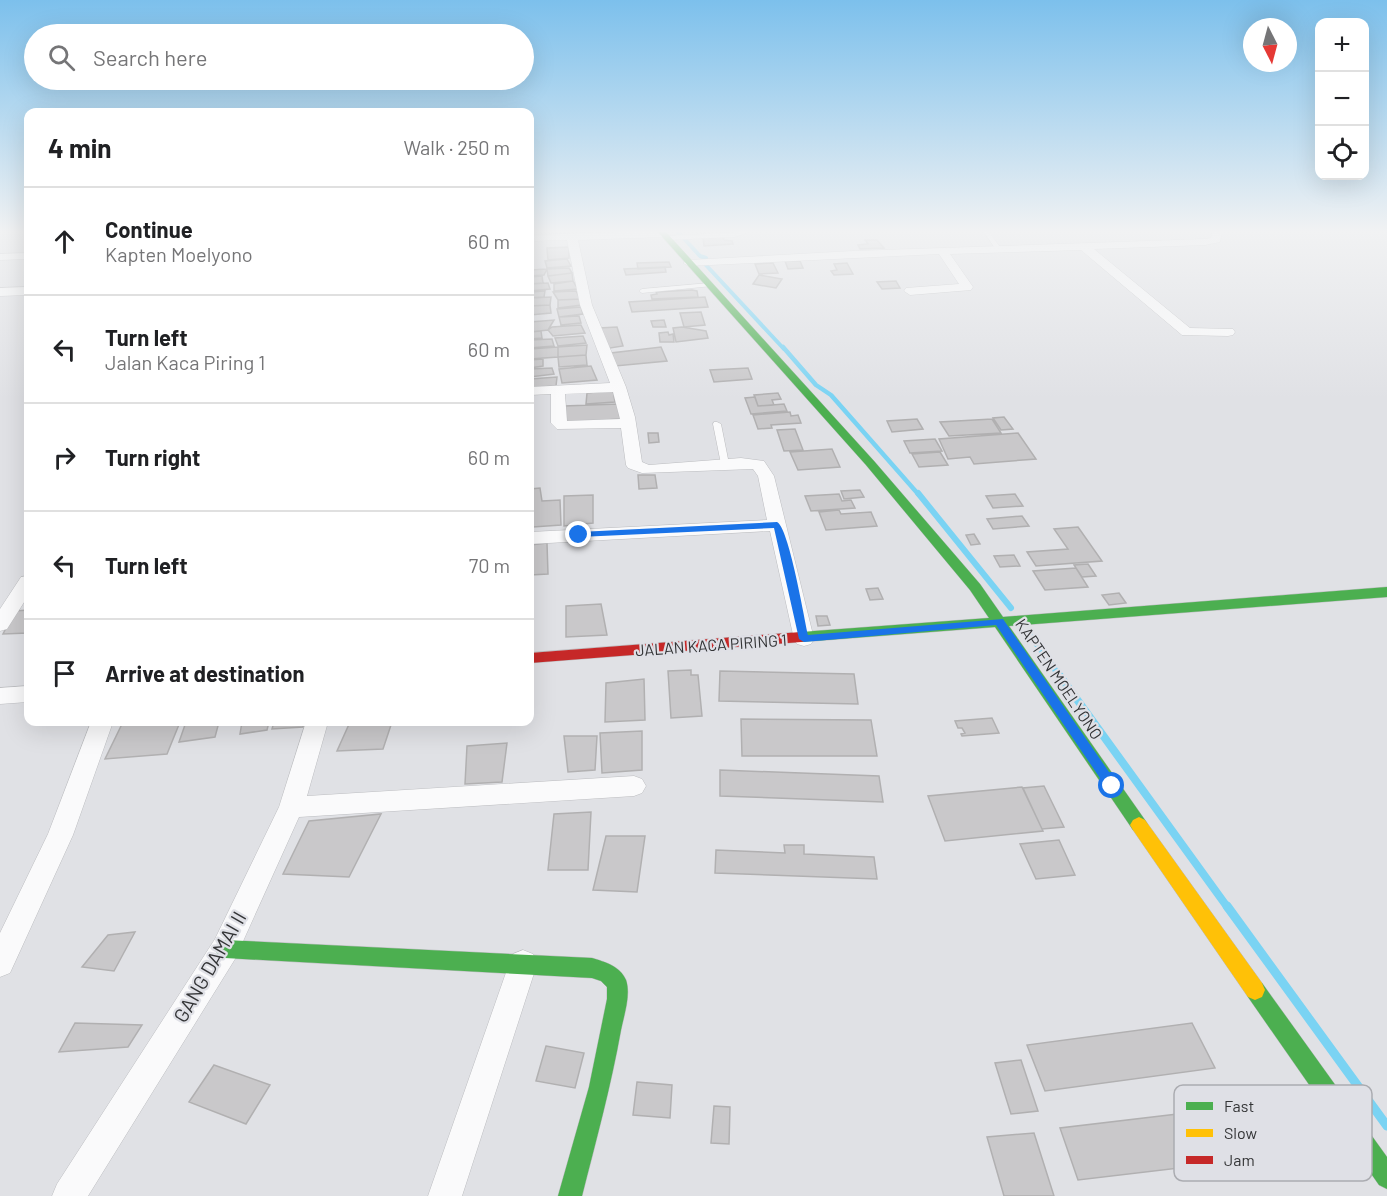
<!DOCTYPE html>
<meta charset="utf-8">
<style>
body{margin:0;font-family:Barlow,sans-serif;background:#f6f6f6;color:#202124}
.controls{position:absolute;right:18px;top:18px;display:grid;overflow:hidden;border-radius:12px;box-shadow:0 6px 24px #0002}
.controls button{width:54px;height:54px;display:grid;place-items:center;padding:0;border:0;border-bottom:2px solid #e0e0e0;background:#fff;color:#202124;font:30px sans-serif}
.compass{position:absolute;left:1243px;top:18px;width:54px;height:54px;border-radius:50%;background:#fff;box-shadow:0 6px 24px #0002;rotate:174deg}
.stop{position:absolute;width:18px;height:18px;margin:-14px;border:4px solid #1a73e8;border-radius:50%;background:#fff}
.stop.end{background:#1a73e8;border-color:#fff;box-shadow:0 2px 6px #0008}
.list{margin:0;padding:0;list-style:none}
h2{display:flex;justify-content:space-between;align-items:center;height:78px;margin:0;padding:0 24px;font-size:26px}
h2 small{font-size:20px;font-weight:400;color:#757577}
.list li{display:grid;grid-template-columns:39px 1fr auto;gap:18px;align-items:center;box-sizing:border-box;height:108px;padding:0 24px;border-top:2px solid #e0e0e0}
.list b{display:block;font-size:22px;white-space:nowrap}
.list p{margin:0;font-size:20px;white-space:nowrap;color:#757577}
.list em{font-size:20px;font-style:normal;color:#757577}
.icon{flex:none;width:33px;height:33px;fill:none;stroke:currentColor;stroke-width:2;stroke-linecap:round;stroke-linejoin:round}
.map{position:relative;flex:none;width:1387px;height:1196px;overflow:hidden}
.search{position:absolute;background:#fff;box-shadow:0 6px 24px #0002;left:24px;top:24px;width:510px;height:66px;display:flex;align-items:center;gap:15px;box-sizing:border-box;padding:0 21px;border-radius:33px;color:#757577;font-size:22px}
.panel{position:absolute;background:#fff;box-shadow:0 6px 24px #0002;left:24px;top:108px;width:510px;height:618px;border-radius:12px}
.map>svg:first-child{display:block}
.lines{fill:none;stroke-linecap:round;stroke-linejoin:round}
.stream-far4{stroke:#7ad3f3;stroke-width:4}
.stream-far3{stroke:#7ad3f3;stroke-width:4.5}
.stream-far2{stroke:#7ad3f3;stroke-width:6}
.stream-far1{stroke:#7ad3f3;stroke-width:8}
.stream{stroke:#7ad3f3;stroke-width:9}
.building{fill:#c9c8ca;stroke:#b1b0b1;stroke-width:1.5}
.lane-casing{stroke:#bcbdc0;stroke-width:1}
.street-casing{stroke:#bcbdc0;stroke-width:1}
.fast-casing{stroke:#bcbdc0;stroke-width:1}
.slow-casing{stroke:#bcbdc0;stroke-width:1}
.jam-casing{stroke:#bcbdc0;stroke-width:1}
.lane{fill:#fafafb;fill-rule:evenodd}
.street{fill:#fafafb;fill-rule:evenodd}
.fast{fill:#4caf50;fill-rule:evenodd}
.slow{fill:#ffc107;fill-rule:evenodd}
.jam{fill:#c62828;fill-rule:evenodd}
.route{fill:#1a73e8}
.labels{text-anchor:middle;stroke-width:4.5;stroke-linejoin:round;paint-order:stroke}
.street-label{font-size:16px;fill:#333436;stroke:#dfe0e6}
.near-street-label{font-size:20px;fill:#333436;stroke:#dfe0e6}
.key{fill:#dfe0e6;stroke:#abacb1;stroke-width:1.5}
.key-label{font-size:16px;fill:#333436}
</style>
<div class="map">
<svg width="1387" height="1196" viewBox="0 0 1387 1196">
<rect width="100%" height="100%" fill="#e0e1e5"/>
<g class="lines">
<path class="stream-far4" d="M678,232L700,256L706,258
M705,264L784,349"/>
<path class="stream-far3" d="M783,347L816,385L831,395L919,495"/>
<path class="stream-far2" d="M918,493L1011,608
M1028,632L1061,678"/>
<path class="stream-far1" d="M1060,676L1228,908"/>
<path class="stream" d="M1227,906L1387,1126"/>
</g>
<path class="building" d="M723,237L724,240L732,241L733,244L704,246L703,238Z
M865,240H877L884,248L860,249L858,245L868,244Z
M569,247V258L548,260L547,248Z
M567,259L571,266L547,268L545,261Z
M785,261H800L803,268L788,269Z
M669,262L671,267L638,269L637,263Z
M773,263L778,273L759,274L755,264Z
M847,263L853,274L834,275L831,271L837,270L834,264Z
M665,267L666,272L626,275L624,269Z
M569,268L572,273L548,276L547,269Z
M547,269L544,275L530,276V270Z
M572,273L573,281L551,283L548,276Z
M759,275L782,279L776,288L753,284Z
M542,276L543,283L530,284V277Z
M573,281L578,289L554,291V284Z
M896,281L900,288L882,289L877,282Z
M548,283L550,289L530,291V284Z
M692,290L697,291L698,297L652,299L651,295L657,294L656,292Z
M545,291L544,297L530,298V292Z
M576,291L581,299L558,300L553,292Z
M551,297L550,305L530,306V298Z
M705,297L708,307L632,312L629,302Z
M581,299L582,305L558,308V300Z
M550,305L551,313L530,315V306Z
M581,307L583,314L559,317L557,309Z
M701,312L705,325L684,327L680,313Z
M579,316L581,323L561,325L559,317Z
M554,320L548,330L530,332V322Z
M664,320L666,327H653L651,321Z
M581,325L585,333L553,336L548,330L552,327Z
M617,327L623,346L604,349L599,328Z
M682,327L706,331L708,338L676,342L673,328Z
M541,331L542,338L530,339V332Z
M668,332L669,335L673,334L674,342H660L659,333Z
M583,336L586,343L558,346L555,338Z
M552,339L554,346L530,348V340Z
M587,345L586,355L558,357V347Z
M558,347V357L530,359V349Z
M661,347L667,361L615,366L611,353Z
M586,355L587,365L559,367L558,357Z
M543,359V366L530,368V360Z
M591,366L597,380L562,383L559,369Z
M552,368L554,374L530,377V369Z
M748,368L752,379L714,382L710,370Z
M557,377L556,386L530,388V379Z
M613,390L615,402L586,404L587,393Z
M778,393L781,399L772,400L774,405L758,406L754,395Z
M755,397L758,406L784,404L787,411L751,414L745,398Z
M618,404L620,419L563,423L564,406Z
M790,412L791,416L798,415L801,423L771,425L772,428L758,429L753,415Z
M1004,417L1013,429L1001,430L993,418Z
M917,419L923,429L892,432L887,421Z
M992,419L1001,433L949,436L940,422Z
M795,429L803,450L784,451L777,430Z
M648,433H658L659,442L649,443Z
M1018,433L1036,459L974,464L970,457L948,459L939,439Z
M935,439L942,451L910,453L904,441Z
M832,449L840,467L798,470L790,452Z
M940,452L948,465L919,467L912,454Z
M638,475H655L657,488L639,489Z
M540,488L542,501L560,500L561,525L533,527L530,489Z
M860,490L864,497L844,499L841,491Z
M839,494L842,501L851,500L855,508L811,511L805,496Z
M1015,494L1023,506L993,508L986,496Z
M593,495V523L564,526V496Z
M839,510L841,514L871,512L877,526L826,530L819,512Z
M1022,516L1029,526L993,529L987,519Z
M1078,527L1102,561L1036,566L1027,552L1068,549L1054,529Z
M974,534L980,544L971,545L966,535Z
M547,543L548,574L530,575V545Z
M1014,555L1020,566L1000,567L994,556Z
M1088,564L1096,576L1082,577L1074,565Z
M1076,568L1088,587L1045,590L1033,571Z
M878,588L883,599L870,600L866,589Z
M1119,593L1126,603L1109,605L1102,595Z
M601,604L607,635L566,637V606Z
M28,610V633L3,634L15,611Z
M816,616H827L830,625L818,626Z
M691,670V675H698L702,716L671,718L668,671Z
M720,671L854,674L858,704L719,701Z
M644,679L645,720L605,722L606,683Z
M992,718L999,733L962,736L961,734L965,733L962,728H958L955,721Z
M741,719L871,720L877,756H742Z
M123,722H180L167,754L105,759Z
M186,722H219L215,737L179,742Z
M242,722H269L267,730L240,734Z
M274,722H304L303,727L272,729Z
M350,722H392L383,749L337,751Z
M642,731V770L602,773L600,733Z
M564,736H597L595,770L568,772Z
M507,743L502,782L465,784L467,746Z
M720,770L879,776L883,802L720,796Z
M1044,786L1064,827L1042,829L1023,788Z
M1022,787L1043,831L945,841L928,796Z
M591,812L588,870H548L554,814Z
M381,814L349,877L283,874L309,821Z
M606,836H645L637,892L593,890Z
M1059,840L1075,875L1036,879L1020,844Z
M784,845H804V854L874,857L877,879L715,873L716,850L785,853Z
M135,932L114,971L82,967L108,935Z
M75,1023L142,1025L128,1047L59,1052Z
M1192,1023L1215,1068L1045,1091L1027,1045Z
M546,1046L584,1053L575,1088L536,1081Z
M1021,1060L1038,1111L1011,1114L995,1063Z
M214,1065L270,1085L246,1124L189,1102Z
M637,1082L672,1085L670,1118L633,1115Z
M1270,1103L1297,1154L1078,1180L1060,1128Z
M714,1106L730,1107L729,1144L711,1143Z
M1034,1133L1054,1196H1004L987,1137Z"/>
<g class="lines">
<defs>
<path id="lane" d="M741,232H750L734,237L667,240L664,238L667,236Z
M984,232H989L1002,250L1001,251H997Z
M710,283L713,285L712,286L642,293L639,291L642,289Z
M714,422H717L721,424L729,464L728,466H725L721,464L713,424Z"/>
<path id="street" d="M620,232H667L668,234L663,237L578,240L592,305L626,387L635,417L642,462L649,465L741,458L764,461L774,476L814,639L811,644L804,646L797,644L794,639L770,531L530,544V532L767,520L758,476L753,469L642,473L628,468L626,465L621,428L557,429L551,423V394L530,395V387L610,383L580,305L567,240L530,241V235ZM613,392L620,419L567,421L565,394Z
M1212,232H1222L1220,242L1205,245L1094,249L1190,328L1233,329L1235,332L1233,335L1228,336L1182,335L1081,250L950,254L973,287L971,290L910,295L904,291L906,288L959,284L939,254L689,266L683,263L689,260L853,251L1205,239L1211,238Z
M28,253V259L0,260V254Z
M28,287V295L0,296V288Z
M28,576V596L7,629L0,631V609L21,577Z
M28,686V702L0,704V688Z
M91,722H113L73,835L10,973L0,977V933L48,834Z
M306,722H328L307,796L634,776L642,779L646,786L642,793L634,796L299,817L235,959L88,1196H52L57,1184L215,939L279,807Z
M523,950L533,954L537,964L462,1196H428L509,964L513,954Z"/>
<path id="fast" d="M658,232H666L874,461L980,584L1003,617L1387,587V597L1009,626L1145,820L1148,825L1145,830L1139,833L1133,830L995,627L801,642L796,641L794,637L796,633L801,632L989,618L970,590L866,465Z
M225,940L592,958C605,962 620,966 626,980C631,995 624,1015 621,1030C611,1086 596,1141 582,1196H558L589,1087L607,999V987L601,981L592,978L225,958L218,956L215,949L218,942Z
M1255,980L1262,983L1387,1157V1189L1379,1185L1248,997L1245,990L1248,983Z"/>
<path id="slow" d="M1139,817L1145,820L1262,983L1265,990L1262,997L1255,1000L1248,997L1133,830L1130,825L1133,820Z"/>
<path id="jam" d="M801,632L806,633L808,637L806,641L801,642L530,663V653Z"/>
</defs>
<use href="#lane" class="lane-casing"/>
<use href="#street" class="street-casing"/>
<use href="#fast" class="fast-casing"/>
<use href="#slow" class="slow-casing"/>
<use href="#jam" class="jam-casing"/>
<use href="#lane" class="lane"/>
<use href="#street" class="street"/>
<use href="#fast" class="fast"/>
<use href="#slow" class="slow"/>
<use href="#jam" class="jam"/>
</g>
<linearGradient id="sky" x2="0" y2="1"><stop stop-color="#7cc0ec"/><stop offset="0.58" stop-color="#f1f2f3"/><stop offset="1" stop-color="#f1f2f3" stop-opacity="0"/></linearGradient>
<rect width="1387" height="399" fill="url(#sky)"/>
<path class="route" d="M777,522C789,528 804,617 808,635L1003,619L1116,782V790H1108L996,625L804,642L799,639L774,528L579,537L575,535L579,532Z"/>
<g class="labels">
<g class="street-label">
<text transform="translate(711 645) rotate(-4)" y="6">JALAN KACA PIRING 1</text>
<text transform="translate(1059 679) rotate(56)" y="6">KAPTEN MOELYONO</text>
</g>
<g class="near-street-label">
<text transform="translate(210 967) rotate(-60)" y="7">GANG DAMAI II</text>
</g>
</g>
<rect x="1174" y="1085" width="198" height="96" rx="9" class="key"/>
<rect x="1186" y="1102" width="27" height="8" fill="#4caf50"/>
<rect x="1186" y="1129" width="27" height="8" fill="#ffc107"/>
<rect x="1186" y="1156" width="27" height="8" fill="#c62828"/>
<g class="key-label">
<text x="1224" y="1112">Fast</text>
<text x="1224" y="1139">Slow</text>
<text x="1224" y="1166">Jam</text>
</g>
</svg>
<div class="controls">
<button>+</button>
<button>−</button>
<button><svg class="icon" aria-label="locate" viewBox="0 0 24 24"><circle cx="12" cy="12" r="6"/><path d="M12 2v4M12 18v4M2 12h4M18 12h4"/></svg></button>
</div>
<svg class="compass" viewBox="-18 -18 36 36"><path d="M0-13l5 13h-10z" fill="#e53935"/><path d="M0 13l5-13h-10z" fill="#757577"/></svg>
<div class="stop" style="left:1112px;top:786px"></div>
<div class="stop end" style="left:579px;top:535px"></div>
<div class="search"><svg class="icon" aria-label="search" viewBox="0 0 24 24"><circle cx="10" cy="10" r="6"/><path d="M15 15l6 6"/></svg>Search here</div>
<section class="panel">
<h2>4 min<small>Walk · 250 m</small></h2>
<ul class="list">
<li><svg class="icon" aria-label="ahead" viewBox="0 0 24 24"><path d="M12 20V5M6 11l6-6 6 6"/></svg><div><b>Continue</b><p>Kapten Moelyono</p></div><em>60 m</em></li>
<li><svg class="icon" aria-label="left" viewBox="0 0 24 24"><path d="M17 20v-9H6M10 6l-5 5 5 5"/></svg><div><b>Turn left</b><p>Jalan Kaca Piring 1</p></div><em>60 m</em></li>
<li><svg class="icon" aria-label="right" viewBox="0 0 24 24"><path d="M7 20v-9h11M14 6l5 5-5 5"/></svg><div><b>Turn right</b></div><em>60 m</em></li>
<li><svg class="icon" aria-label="left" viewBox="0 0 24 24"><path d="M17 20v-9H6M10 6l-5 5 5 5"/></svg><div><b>Turn left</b></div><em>70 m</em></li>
<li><svg class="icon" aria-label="arrive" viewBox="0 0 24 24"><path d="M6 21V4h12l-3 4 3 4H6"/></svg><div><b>Arrive at destination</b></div></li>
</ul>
</section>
</div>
